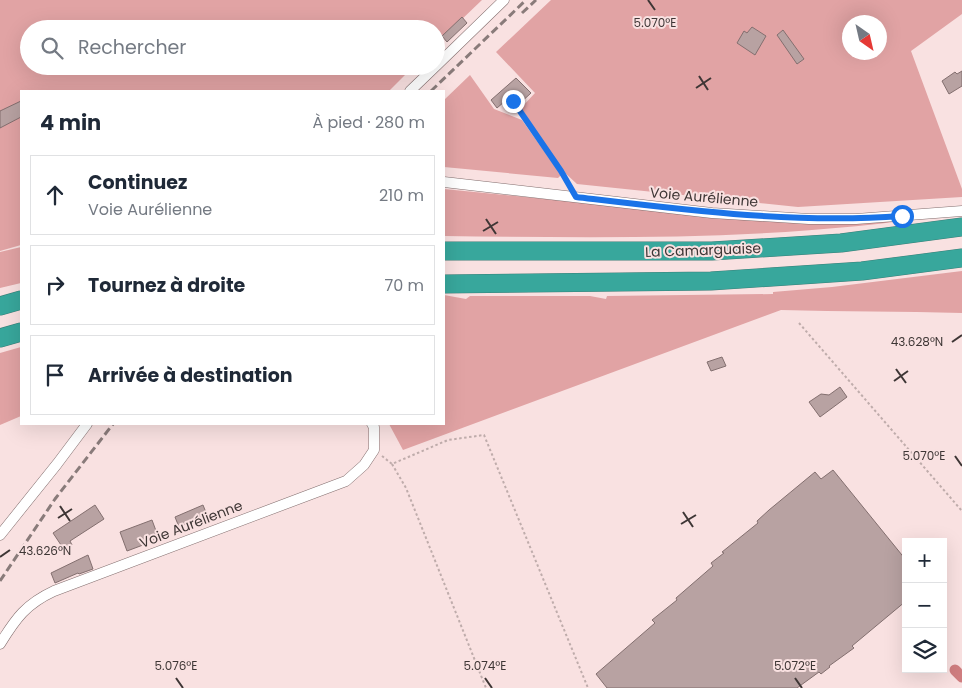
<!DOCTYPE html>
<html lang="fr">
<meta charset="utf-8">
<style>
body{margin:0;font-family:Poppins,sans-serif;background:#f2f2f3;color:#1f2937}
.controls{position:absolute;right:15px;bottom:15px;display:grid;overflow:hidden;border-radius:0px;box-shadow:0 5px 20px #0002}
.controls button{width:45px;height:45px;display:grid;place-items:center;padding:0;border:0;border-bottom:1px solid #e0e1e3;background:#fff;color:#1f2937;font:25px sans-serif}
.compass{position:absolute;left:842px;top:15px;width:45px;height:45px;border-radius:50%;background:#fff;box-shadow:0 5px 20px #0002;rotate:146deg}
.stop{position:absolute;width:15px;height:15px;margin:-11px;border:4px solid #1a73e8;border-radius:50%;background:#fff}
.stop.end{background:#1a73e8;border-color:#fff;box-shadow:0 1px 5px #0008}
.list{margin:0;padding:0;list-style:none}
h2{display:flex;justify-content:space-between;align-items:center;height:65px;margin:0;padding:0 20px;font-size:21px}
h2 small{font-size:16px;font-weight:400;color:#747a83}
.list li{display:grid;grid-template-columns:32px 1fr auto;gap:15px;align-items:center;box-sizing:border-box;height:80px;margin:0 10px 10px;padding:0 10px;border:1px solid #e0e1e3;border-radius:0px}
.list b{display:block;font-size:19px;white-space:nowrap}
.list p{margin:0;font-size:16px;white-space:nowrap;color:#747a83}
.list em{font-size:16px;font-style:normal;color:#747a83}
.icon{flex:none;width:28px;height:28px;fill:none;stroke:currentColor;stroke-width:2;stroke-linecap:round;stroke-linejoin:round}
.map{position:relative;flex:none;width:962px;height:688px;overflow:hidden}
.search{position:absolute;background:#fff;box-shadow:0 5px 20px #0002;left:20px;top:20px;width:425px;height:55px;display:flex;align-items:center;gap:12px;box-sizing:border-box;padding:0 18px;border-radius:28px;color:#747a83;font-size:19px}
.panel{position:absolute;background:#fff;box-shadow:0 5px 20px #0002;left:20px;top:90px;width:425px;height:335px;border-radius:0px}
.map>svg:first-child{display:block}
.green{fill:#e1a3a4;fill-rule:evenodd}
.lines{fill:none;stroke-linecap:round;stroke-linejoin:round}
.canal{stroke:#d07e80;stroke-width:11}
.building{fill:#b8a2a2;stroke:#836f6f}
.minor-casing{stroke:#826e6e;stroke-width:11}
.motorway-casing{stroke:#3a7f78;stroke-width:19}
.path{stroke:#bfacab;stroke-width:2;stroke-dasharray:2.5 2.5;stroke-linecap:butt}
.minor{stroke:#fff;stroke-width:10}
.motorway{stroke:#38a79c;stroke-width:18}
.rail{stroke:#897b7a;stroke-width:3;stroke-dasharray:8 4;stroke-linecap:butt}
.route{stroke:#1a73e8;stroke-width:6}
.ticks{fill:none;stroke:#3e3635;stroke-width:2}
.labels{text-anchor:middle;stroke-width:4;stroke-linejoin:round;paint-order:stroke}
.street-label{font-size:14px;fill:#3e3635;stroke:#f9e1e1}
.ticks-label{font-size:12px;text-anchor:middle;fill:#3e3635;stroke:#f9e1e1;stroke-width:4;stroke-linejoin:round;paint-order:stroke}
</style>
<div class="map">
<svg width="962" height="688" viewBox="0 0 962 688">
<rect width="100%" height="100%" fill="#f9e1e1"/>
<path class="green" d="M0,0H482L436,44V29H29V66H414L389,91H21V245L0,251Z
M551,0H962V14L911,51L962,189V197L798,207L577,184L564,172L521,108L535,93L496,52ZM850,22H880V52H850Z
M470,75L494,109L522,120L561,175L558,178L444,167V100Z
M444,189L717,216L950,214C782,241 613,238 444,236Z
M21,247V283L0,288V252Z
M962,271V313C902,311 842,312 781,310L403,450L389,424H444V295L466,299L470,296H590L606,299L607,296L773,294V292L832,287Z
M21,347V416L0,425V353Z"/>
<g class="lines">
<path class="canal" d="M955,670L962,677"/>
</g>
<path class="building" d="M462,17L467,23L447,42L442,36Z
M752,27L766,36L755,55L737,43L744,31L747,33Z
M783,30L804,59L797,64L777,35Z
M962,71V86L949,94L942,81L955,72L957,74Z
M516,78L531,93L519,104L512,95L497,108L491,100Z
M21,101V117L0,128V111Z
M722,357L726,366L711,371L707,362Z
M840,387L847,397L820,417L809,402L821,394L829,395Z
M833,470L906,560V601L852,646L854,648L829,666L830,667L821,674L819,672L797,688H607L596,674L655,623L652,620L677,600L676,598L713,566L711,563L724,553L722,552L758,523L757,521L769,510L815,472L821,479Z
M95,505L104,519L70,541L72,545L65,551L53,533Z
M203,505L207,515L179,527L175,517Z
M152,520L159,539L127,551L120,532Z
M88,555L93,569L79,574L78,573L55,583L51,573Z"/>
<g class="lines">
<defs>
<path id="minor" d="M436,66L504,0
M410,91L436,66
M444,182L712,213L809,219H856L962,211
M0,535L57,464L87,424
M0,644C16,618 26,604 54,591L346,481L364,465L374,450V427L372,424"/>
<path id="motorway" d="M444,251H712L841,243L962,227
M444,284L711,281L862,271L962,258
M0,306L21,300
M0,338L21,332"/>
</defs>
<use href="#minor" class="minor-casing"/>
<use href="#motorway" class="motorway-casing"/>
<path class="path" d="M513,101L561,171L570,186
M799,323L962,511
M382,456L392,464L448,440L484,435L588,688
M392,464L406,488L486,688"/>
<use href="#minor" class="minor"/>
<use href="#motorway" class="motorway"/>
<path class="rail" d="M522,13L536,0
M431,91L526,0
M0,581L55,499L113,424"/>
</g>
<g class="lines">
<path class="route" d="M513,101L561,171L576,197C685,210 792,224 902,216"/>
</g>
<path class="ticks" d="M648,0L655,10M699,76L708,90M696,88L711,78M486,219L496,234M483,231L498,222M952,342L962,335M896,369L906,383M894,381L908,371M955,456L962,466M60,506L70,521M683,512L693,527M58,518L72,509M681,524L696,515M0,557L10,550M176,678L183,688M485,678L492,688M795,678L802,688"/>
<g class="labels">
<g class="street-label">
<text transform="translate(704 197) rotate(5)" y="5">Voie Aurélienne</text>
<text transform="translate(703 250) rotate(-2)" y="5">La Camarguaise</text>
<text transform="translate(191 524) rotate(-21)" y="5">Voie Aurélienne</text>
</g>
</g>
<g class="ticks-label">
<text x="655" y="27">5.070°E</text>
<text x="917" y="346">43.628°N</text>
<text x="924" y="460">5.070°E</text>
<text x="45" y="555">43.626°N</text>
<text x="176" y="670">5.076°E</text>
<text x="485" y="670">5.074°E</text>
<text x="795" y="670">5.072°E</text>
</g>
</svg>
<div class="controls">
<button>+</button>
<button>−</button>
<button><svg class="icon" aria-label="layers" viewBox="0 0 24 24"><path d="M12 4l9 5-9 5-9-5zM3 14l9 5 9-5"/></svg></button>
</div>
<svg class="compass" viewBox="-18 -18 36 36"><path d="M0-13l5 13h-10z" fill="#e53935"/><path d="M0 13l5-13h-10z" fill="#747a83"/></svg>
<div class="stop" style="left:902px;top:216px"></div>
<div class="stop end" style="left:513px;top:101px"></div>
<div class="search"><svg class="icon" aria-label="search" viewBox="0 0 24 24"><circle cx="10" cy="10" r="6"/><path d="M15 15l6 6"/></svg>Rechercher</div>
<section class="panel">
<h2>4 min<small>À pied · 280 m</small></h2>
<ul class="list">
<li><svg class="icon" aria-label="ahead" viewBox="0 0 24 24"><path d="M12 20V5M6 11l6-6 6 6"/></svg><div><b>Continuez</b><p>Voie Aurélienne</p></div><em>210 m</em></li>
<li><svg class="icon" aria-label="right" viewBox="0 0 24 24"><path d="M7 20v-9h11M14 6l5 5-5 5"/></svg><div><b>Tournez à droite</b></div><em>70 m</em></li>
<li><svg class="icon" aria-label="arrive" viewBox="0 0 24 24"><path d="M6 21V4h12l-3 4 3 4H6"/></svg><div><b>Arrivée à destination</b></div></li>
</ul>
</section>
</div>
